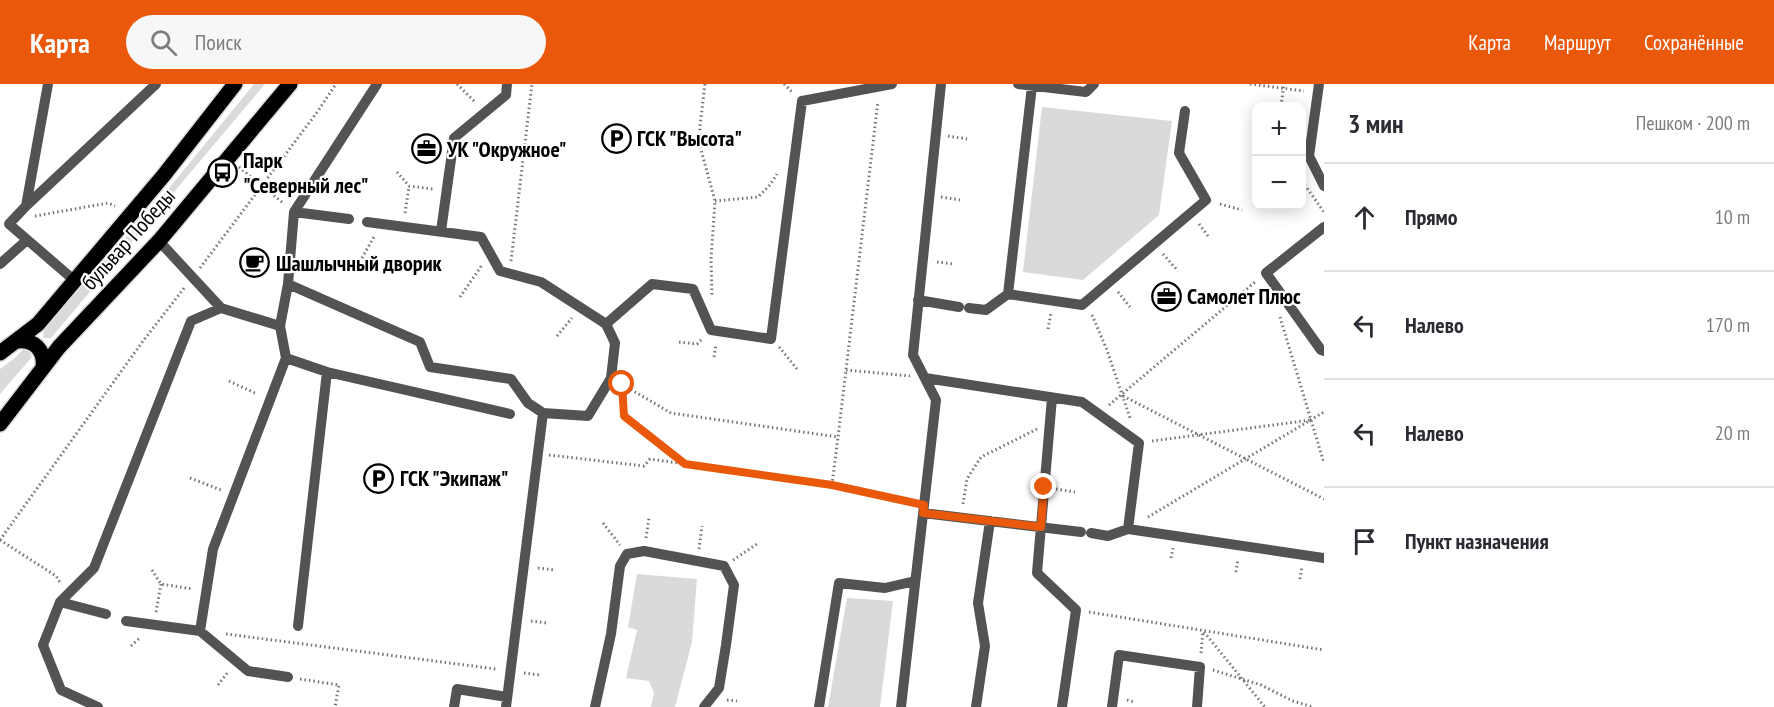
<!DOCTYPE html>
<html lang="ru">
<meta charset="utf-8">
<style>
body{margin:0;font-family:"PT Sans Narrow",sans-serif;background:#f7f7f7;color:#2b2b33}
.controls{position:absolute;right:18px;top:18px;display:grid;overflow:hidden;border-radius:12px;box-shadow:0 3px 15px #0003}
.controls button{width:54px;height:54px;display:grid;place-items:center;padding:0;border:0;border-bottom:2px solid #e1e1e2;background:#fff;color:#2b2b33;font:30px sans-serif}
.stop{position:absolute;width:18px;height:18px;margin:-14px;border:4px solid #ea580c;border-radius:50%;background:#fff}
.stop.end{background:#ea580c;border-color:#fff;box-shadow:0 2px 6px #0008}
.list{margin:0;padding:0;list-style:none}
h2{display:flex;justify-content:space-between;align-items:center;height:78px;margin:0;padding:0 24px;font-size:26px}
h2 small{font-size:20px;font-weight:400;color:#7c7c81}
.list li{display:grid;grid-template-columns:39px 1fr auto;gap:18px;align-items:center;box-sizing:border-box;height:108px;padding:0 24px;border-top:2px solid #e1e1e2}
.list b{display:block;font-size:22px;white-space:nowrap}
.list em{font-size:20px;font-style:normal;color:#7c7c81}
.icon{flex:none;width:33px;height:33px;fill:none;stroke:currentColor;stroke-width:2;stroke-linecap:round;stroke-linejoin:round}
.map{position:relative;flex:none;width:1324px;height:623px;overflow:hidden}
header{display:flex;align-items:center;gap:36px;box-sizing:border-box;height:84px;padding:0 30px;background:#ea580c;color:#fff}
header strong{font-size:28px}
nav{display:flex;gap:33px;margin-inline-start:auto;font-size:21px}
.search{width:420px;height:54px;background:#f7f7f7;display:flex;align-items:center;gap:15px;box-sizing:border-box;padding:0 21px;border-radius:33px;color:#7c7c81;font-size:22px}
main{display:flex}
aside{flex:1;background:#fff}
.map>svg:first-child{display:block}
.green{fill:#dadada}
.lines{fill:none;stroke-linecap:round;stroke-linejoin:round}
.primary-casing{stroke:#dbdbdb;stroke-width:18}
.path{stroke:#757575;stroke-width:3;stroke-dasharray:1.5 3;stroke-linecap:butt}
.service{stroke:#535353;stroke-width:10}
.primary{stroke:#000;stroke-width:15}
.route{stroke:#ea580c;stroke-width:8}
.labels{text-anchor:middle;stroke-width:4.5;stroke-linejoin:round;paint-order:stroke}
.poi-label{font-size:22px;font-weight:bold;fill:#000;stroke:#fff;text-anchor:start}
.street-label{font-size:22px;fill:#000;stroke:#fff}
</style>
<header>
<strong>Карта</strong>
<div class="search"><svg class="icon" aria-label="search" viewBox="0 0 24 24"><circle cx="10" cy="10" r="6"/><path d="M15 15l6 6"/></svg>Поиск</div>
<nav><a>Карта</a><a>Маршрут</a><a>Сохранённые</a></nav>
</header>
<main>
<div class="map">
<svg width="1324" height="623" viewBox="0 0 1324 623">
<rect width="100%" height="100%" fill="#fff"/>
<path class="green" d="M254,0H265L51,254H43L44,245L165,109Z
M1042,23L1172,37L1159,131L1083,196L1023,188Z
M26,262L32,273L0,310V285L16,273Z
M637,490L697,495L692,558L675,623H651L654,609L649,597L626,594L637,546L628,543Z
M847,514L893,517L880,623H828Z"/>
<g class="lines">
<defs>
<path id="primary" d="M17,257C34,255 45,266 43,283
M0,269L38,240L164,91L235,0
M0,340L59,263L159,157L290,0"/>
</defs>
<use href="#primary" class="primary-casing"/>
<path class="path" d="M457,0L475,18
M705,0L700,42V62L715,117L711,175L712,212
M784,0L792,8
M1250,0L1304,7
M1281,22L1284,0
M948,52L967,55
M239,83L283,119
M397,88L409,102L433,105
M1302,97L1324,128
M941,113L960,116
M715,117L758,113L770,101L777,90
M1220,120L1242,126
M405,129L409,103
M35,132L108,119L115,122
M1199,140L1208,152
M1163,170L1178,187
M362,174L375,151
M511,177L532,0
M937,178L953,180
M200,184L318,27L336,0
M1118,208L1130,223
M460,213L482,181
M1092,231L1107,266L1130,334
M1280,233L1324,379
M1048,245L1051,229
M557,252L572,234
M679,258L697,260L702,255
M779,263L797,285
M714,273L716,260
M846,286L910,292
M229,297L257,310
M623,301L671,329L838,353L878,17
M622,303L624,332L683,379
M1123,312L1324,415
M1109,321L1255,198
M1152,357L1311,336
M549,371L644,382L650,375L832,401L911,418
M190,394L221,406
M832,401L838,353
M1056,405L1075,408
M963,420L967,395L981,373L1037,345
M1148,433L1324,328
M603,439L620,461
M646,454L649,434
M0,456L143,257L185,203
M0,456L56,492L61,500
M699,465L702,442
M1171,474L1173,464
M733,476L757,460
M538,484L554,486
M152,486L161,500L193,505
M1236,488L1238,475
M1300,495L1302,482
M156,528L161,500
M1089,528L1324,566
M531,537L547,539
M1204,548L1265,623
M226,550L496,585
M131,562L141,553
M1201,569L1203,547
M1213,586L1261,601L1293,617L1313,623
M524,589L540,591
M300,595L339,601L335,623
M218,601L228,588
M727,616L737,617
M1127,616L1134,618"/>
<path class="service" d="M1018,0L1086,8L1094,0
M1319,0L1309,72L1324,102
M1032,2L1008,210L1082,221L1206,116L1179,69L1185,27
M26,122L48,0
M294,128L377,0
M1324,143L1266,189L1321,266L1324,267
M441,147L454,54L506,11L507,0
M159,157L221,224L280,242L286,274L213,465L200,547
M0,180L27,156
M75,197L9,140L26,122L156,0
M288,200L420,258L430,283L511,295L528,319L543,329L588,332L611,294L615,259L606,240L541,198L500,187L481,153L367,138
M918,216L959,223
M969,224L986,226L1008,210
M606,240L652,200L693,205L711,246L771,255L802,17L892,0
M280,242L288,200L294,128L349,135
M286,274L327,288L298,542
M327,288L510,330
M925,294L1082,318L1139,359L1128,445L1324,474
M1052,314L1037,489L1076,526L1062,623
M923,429L1081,448
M1091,449L1108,452L1128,445
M60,518L106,530
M126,537L200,547L248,587L288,593
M98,623L61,606L43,561L60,518L94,484L191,237L221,224
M454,623L457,605L507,613
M506,623L543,329
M595,623L611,550L620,482L627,470L644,467L724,482L734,501L726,561L719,604L704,623
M819,623L839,499L885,504L915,497
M901,623L936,316L913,271L941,0
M976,623L985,562L978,519L990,437
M1112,623L1119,571L1200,583L1197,623"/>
<use href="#primary" class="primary"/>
</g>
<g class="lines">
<path class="route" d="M622,300L624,332L685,380L832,401L924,421L923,429L1041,443L1044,403"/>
</g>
<defs>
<symbol id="parking-ring" viewBox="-11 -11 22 22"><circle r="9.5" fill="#fff" stroke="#000" stroke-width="1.5"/><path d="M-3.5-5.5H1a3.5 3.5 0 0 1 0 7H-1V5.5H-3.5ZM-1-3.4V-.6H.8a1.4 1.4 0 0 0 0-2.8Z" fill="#000"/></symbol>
<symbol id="office-ring" viewBox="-11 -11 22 22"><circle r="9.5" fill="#fff" stroke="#000" stroke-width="1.5"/><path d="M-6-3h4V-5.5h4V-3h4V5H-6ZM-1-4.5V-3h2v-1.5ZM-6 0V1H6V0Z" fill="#000"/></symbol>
<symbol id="bus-ring" viewBox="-11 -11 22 22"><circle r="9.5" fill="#fff" stroke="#000" stroke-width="1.5"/><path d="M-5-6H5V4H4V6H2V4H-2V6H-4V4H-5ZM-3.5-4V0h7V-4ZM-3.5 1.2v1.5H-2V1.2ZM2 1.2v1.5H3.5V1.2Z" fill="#000"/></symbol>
<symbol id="cafe-ring" viewBox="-11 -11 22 22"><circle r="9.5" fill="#fff" stroke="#000" stroke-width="1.5"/><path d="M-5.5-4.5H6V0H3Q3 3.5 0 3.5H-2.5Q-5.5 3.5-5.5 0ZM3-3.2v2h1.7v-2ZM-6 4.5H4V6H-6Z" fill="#000"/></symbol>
</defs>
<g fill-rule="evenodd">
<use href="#parking-ring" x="600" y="38" width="33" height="33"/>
<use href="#office-ring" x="410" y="48" width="33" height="33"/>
<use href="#bus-ring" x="206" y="72" width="33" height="33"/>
<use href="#cafe-ring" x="238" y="162" width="33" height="33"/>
<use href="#office-ring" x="1150" y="196" width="33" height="33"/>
<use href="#parking-ring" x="362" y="378" width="33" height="33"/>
</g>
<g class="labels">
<g class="poi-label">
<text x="637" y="62">ГСК "Высота"</text>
<text x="447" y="73">УК "Окружное"</text>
<text x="243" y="84">Парк<tspan x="243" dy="25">"Северный лес"</tspan></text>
<text x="276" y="187">Шашлычный дворик</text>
<text x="1187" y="220">Самолет Плюс</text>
<text x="400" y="402">ГСК "Экипаж"</text>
</g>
<g class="street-label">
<text transform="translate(128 155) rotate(-48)" y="8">бульвар Победы</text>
</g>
</g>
</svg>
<div class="controls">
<button>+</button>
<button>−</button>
</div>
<div class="stop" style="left:622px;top:300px"></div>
<div class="stop end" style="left:1044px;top:403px"></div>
</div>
<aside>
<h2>3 мин<small>Пешком · 200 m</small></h2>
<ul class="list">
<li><svg class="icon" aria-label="ahead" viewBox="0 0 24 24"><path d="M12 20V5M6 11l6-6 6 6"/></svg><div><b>Прямо</b></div><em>10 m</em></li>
<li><svg class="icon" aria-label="left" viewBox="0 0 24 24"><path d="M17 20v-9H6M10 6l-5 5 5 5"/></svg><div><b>Налево</b></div><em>170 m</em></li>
<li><svg class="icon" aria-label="left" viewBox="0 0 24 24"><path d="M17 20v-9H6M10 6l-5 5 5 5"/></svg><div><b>Налево</b></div><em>20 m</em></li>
<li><svg class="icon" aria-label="arrive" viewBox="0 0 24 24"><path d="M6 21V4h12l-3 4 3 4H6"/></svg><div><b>Пункт назначения</b></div></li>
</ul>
</aside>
</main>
